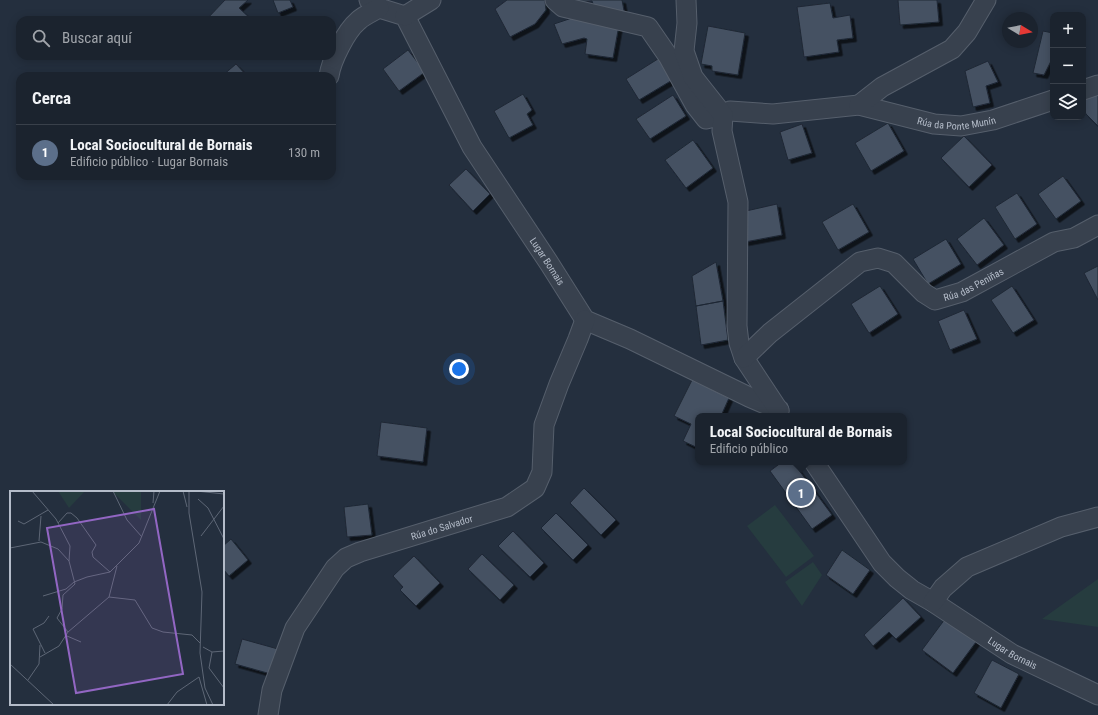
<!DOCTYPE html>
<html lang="es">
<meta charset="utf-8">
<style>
body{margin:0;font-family:"Roboto Condensed",sans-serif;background:#282f3a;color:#f1f3f6}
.controls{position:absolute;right:12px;top:12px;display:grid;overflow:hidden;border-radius:8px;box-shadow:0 2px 10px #0003}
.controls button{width:36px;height:36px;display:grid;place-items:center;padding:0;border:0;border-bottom:1px solid #39404a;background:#1b232e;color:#f1f3f6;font:20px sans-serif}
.compass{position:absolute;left:1002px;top:12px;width:36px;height:36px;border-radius:50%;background:#1b232e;box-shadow:0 2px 10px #0003;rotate:100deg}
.you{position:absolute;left:459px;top:369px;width:14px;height:14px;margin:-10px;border:3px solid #fff;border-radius:50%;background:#1a73e8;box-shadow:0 0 0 6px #1a73e833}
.badge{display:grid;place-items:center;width:26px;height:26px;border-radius:50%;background:#d93025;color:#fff;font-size:13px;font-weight:700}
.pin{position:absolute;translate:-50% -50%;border:2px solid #fff;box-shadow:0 1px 4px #0006}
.popup{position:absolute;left:695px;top:413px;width:212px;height:52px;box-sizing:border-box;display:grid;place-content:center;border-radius:8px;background:#1b232e;filter:drop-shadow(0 1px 3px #0005);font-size:13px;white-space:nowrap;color:#a0a4aa}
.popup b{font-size:15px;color:#f1f3f6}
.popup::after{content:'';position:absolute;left:50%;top:100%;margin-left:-8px;border:8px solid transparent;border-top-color:#1b232e}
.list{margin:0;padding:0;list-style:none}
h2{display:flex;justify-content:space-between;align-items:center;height:52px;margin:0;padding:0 16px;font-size:17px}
h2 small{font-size:13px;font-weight:400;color:#a0a4aa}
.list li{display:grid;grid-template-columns:26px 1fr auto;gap:12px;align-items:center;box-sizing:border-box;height:56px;padding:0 16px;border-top:1px solid #39404a}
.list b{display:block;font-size:15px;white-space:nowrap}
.list p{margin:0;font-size:13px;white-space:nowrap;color:#a0a4aa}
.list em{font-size:13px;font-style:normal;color:#a0a4aa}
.icon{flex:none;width:22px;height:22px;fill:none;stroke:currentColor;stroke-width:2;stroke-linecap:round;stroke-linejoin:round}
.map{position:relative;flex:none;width:1098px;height:715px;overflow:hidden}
.search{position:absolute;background:#1b232e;box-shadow:0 2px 10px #0003;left:16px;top:16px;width:320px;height:44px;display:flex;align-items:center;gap:10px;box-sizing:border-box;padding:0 14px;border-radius:12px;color:#a0a4aa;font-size:15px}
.panel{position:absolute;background:#1b232e;box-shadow:0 2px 10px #0003;left:16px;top:72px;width:320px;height:108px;border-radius:12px}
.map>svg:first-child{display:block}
.green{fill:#263c3f}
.building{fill:#455162;stroke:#1f2835;filter:url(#shadow)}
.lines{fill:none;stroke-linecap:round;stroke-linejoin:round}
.minor-casing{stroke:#565f6c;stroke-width:21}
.minor{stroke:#38414e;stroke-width:19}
.labels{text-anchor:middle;stroke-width:3;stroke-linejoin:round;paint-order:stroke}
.street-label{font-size:10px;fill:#b4bcc9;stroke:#1d2633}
.inset-road{fill:none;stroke:#5e6776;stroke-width:1}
.view{fill:#9266c3;fill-opacity:0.15;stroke:#9266c3;stroke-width:2}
.inset-edge{fill:none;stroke:#b4bcc9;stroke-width:2}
</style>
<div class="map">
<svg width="1098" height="715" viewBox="0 0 1098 715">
<defs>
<filter id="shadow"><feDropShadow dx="3.5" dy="3.5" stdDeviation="0" flood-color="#0009"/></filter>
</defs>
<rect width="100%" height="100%" fill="#242f3e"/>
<path class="green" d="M775,505L814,556L786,577L747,526Z
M813,562L822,575L802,606L785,582Z
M1098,579V627L1042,619Z"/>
<path class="building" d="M225,0H248L239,8L252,20H206Z
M273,0H290L293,7L278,13Z
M507,0H545L546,10L535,24L510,37L495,9Z
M569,0H622L625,16L595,9L592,1L570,4Z
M898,0H937L939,22L900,25Z
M830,3L833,18L850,15L853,38L837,40L839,52L804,57L797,7Z
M581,15L619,25L613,58L585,54L587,39L584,38L562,44L554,24Z
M708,26L745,33L738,75L712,71V66L701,64Z
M1043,31L1053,33V57L1044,75L1033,73Z
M408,50L425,72L399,91L383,69Z
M661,57L674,79L639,100L626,79Z
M988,61L998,82L986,86L990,103L973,107L965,71Z
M236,64L247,76H222Z
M1098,91V126L1086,114L1083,107V96Z
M523,94L532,110L527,114L533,125L509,138L494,111Z
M673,95L686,116L650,139L636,119Z
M888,123L904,151L871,171L855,143Z
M802,124L812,153L788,160L780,132Z
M964,136L992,165L969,187L941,158Z
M693,140L713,168L686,188L665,160Z
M466,169L490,194L473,211L449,185Z
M1063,176L1081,201L1056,219L1038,194Z
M1017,193L1037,224L1015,239L995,207Z
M777,204L782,235L745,242L746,211Z
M853,204L869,232L838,250L822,222Z
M984,218L1004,245L977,265L957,239Z
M946,239L961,264L928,284L913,259Z
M716,262L723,301L696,306L692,276Z
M1098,266V300L1084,273Z
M880,286L898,314L869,333L851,304Z
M1012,286L1034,320L1013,333L991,300Z
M723,301L728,340L701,345L696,306Z
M964,310L977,339L950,350L938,321Z
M692,380L729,398L721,416H698V448L683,441L691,424L674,416Z
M381,422L427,428L423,462L377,456Z
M782,462H793L832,515L812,529L770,471Z
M584,488L616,520L601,535L570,503Z
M368,504L372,535L347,537L344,507Z
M556,513L588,545L573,560L541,528Z
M513,531L544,563L530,577L498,546Z
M231,539L248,560L229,576L223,569V546Z
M842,550L870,570L853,594L826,575Z
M482,554L514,585L500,600L468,569Z
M414,556L440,583L416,606L400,590L403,587L393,576Z
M903,598L921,617L896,639L889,632L873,646L864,635Z
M945,619L976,642L953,673L922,650Z
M242,639L278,649L271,674L235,664Z
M992,660L1019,674L1001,708L974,693Z"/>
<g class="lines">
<defs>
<g id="minor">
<path id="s1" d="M369,0L379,8L405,16L472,147L549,263L585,320L630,339L749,397L779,410"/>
<path id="s2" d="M555,0L563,7L648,27L668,56L695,105L706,119L723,115L730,111L773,114L859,105L934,124L961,126L993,120L1053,100"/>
<path d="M686,0L687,23L684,51L693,77L723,115L722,131L738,202L737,326L739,343L744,358L779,411"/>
<path d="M405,16L431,0"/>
<path d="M329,76C331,61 346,31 358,21C363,16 372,12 379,8"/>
<path d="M1083,90L1098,85"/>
<path d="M859,105L882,87L952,49L967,32L986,0"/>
<path id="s3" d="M744,358L770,333L860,262L878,258L894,263L924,293L935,300L962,292L1054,242L1074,238L1098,225"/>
<path id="s4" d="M814,462L882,563L897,578L912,590L933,602L1012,654L1098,695"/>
<path d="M933,602L943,588L967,567L1061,527L1098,517"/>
<path id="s5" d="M268,715L272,690L295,628L335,568L346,558L360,552L507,507L535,488L542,472L544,425L559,384L578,339L585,320"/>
</g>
</defs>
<use href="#minor" class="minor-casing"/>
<use href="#minor" class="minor"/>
</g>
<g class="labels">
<g class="street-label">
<text dy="4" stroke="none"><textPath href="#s2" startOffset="462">Rúa da Ponte Munín</textPath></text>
<text dy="4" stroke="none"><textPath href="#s1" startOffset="324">Lugar Bornais</textPath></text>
<text dy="4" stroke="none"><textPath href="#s3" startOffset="283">Rúa das Peniñas</textPath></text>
<text dy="4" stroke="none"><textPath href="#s5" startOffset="279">Rúa do Salvador</textPath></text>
<text dy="4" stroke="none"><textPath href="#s4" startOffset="281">Lugar Bornais</textPath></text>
</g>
</g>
<g transform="translate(10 491)">
<rect width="214" height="214" fill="#242f3e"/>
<path d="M48,0H75L59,17ZM102,0H131V29Z" fill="#263c3f"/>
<path class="inset-road" d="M22,0L46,28L60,55L59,70L65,93L53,104L52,118L47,127L58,141M103,0L117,29L132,46M173,0L177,16M179,0V22L192,101L190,162L195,197L203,214M186,0L214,3M188,8L198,17L214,48M143,12L144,0M8,30L14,33L38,19M48,32L57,22H61L67,27L86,54L82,61L83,66L100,81M191,45L214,15M29,50L31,25M0,57L31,51L48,58L59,70M33,105L56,98L64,91L77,86L100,81L129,52L150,0M99,106L125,109L142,137L153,141L182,144L190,152M57,145L71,151M193,156L202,161L214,160M202,161L199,177L214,197M35,162L23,138L34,132L39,125M30,166L49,155L58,141L99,106L107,75M0,173L44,214M18,189L29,173L30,154M157,214L167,201L189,186L197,214"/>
<path class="view" d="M144,18L173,183L66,202L37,37Z"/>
<rect width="214" height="214" class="inset-edge"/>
</g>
</svg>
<div class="controls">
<button>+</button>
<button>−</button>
<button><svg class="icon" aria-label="layers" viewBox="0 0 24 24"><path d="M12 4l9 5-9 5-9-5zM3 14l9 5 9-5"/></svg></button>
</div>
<svg class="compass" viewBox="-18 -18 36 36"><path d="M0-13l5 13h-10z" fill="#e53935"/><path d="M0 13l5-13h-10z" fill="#a0a4aa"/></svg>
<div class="you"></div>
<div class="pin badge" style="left:801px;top:493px;background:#5c6f8a">1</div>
<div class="popup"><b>Local Sociocultural de Bornais</b>Edificio público</div>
<div class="search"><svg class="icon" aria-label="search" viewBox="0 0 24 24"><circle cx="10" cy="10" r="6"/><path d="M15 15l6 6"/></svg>Buscar aquí</div>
<section class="panel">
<h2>Cerca<small></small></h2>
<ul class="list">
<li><span class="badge" style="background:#5c6f8a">1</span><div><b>Local Sociocultural de Bornais</b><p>Edificio público · Lugar Bornais</p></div><em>130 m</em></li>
</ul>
</section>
</div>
